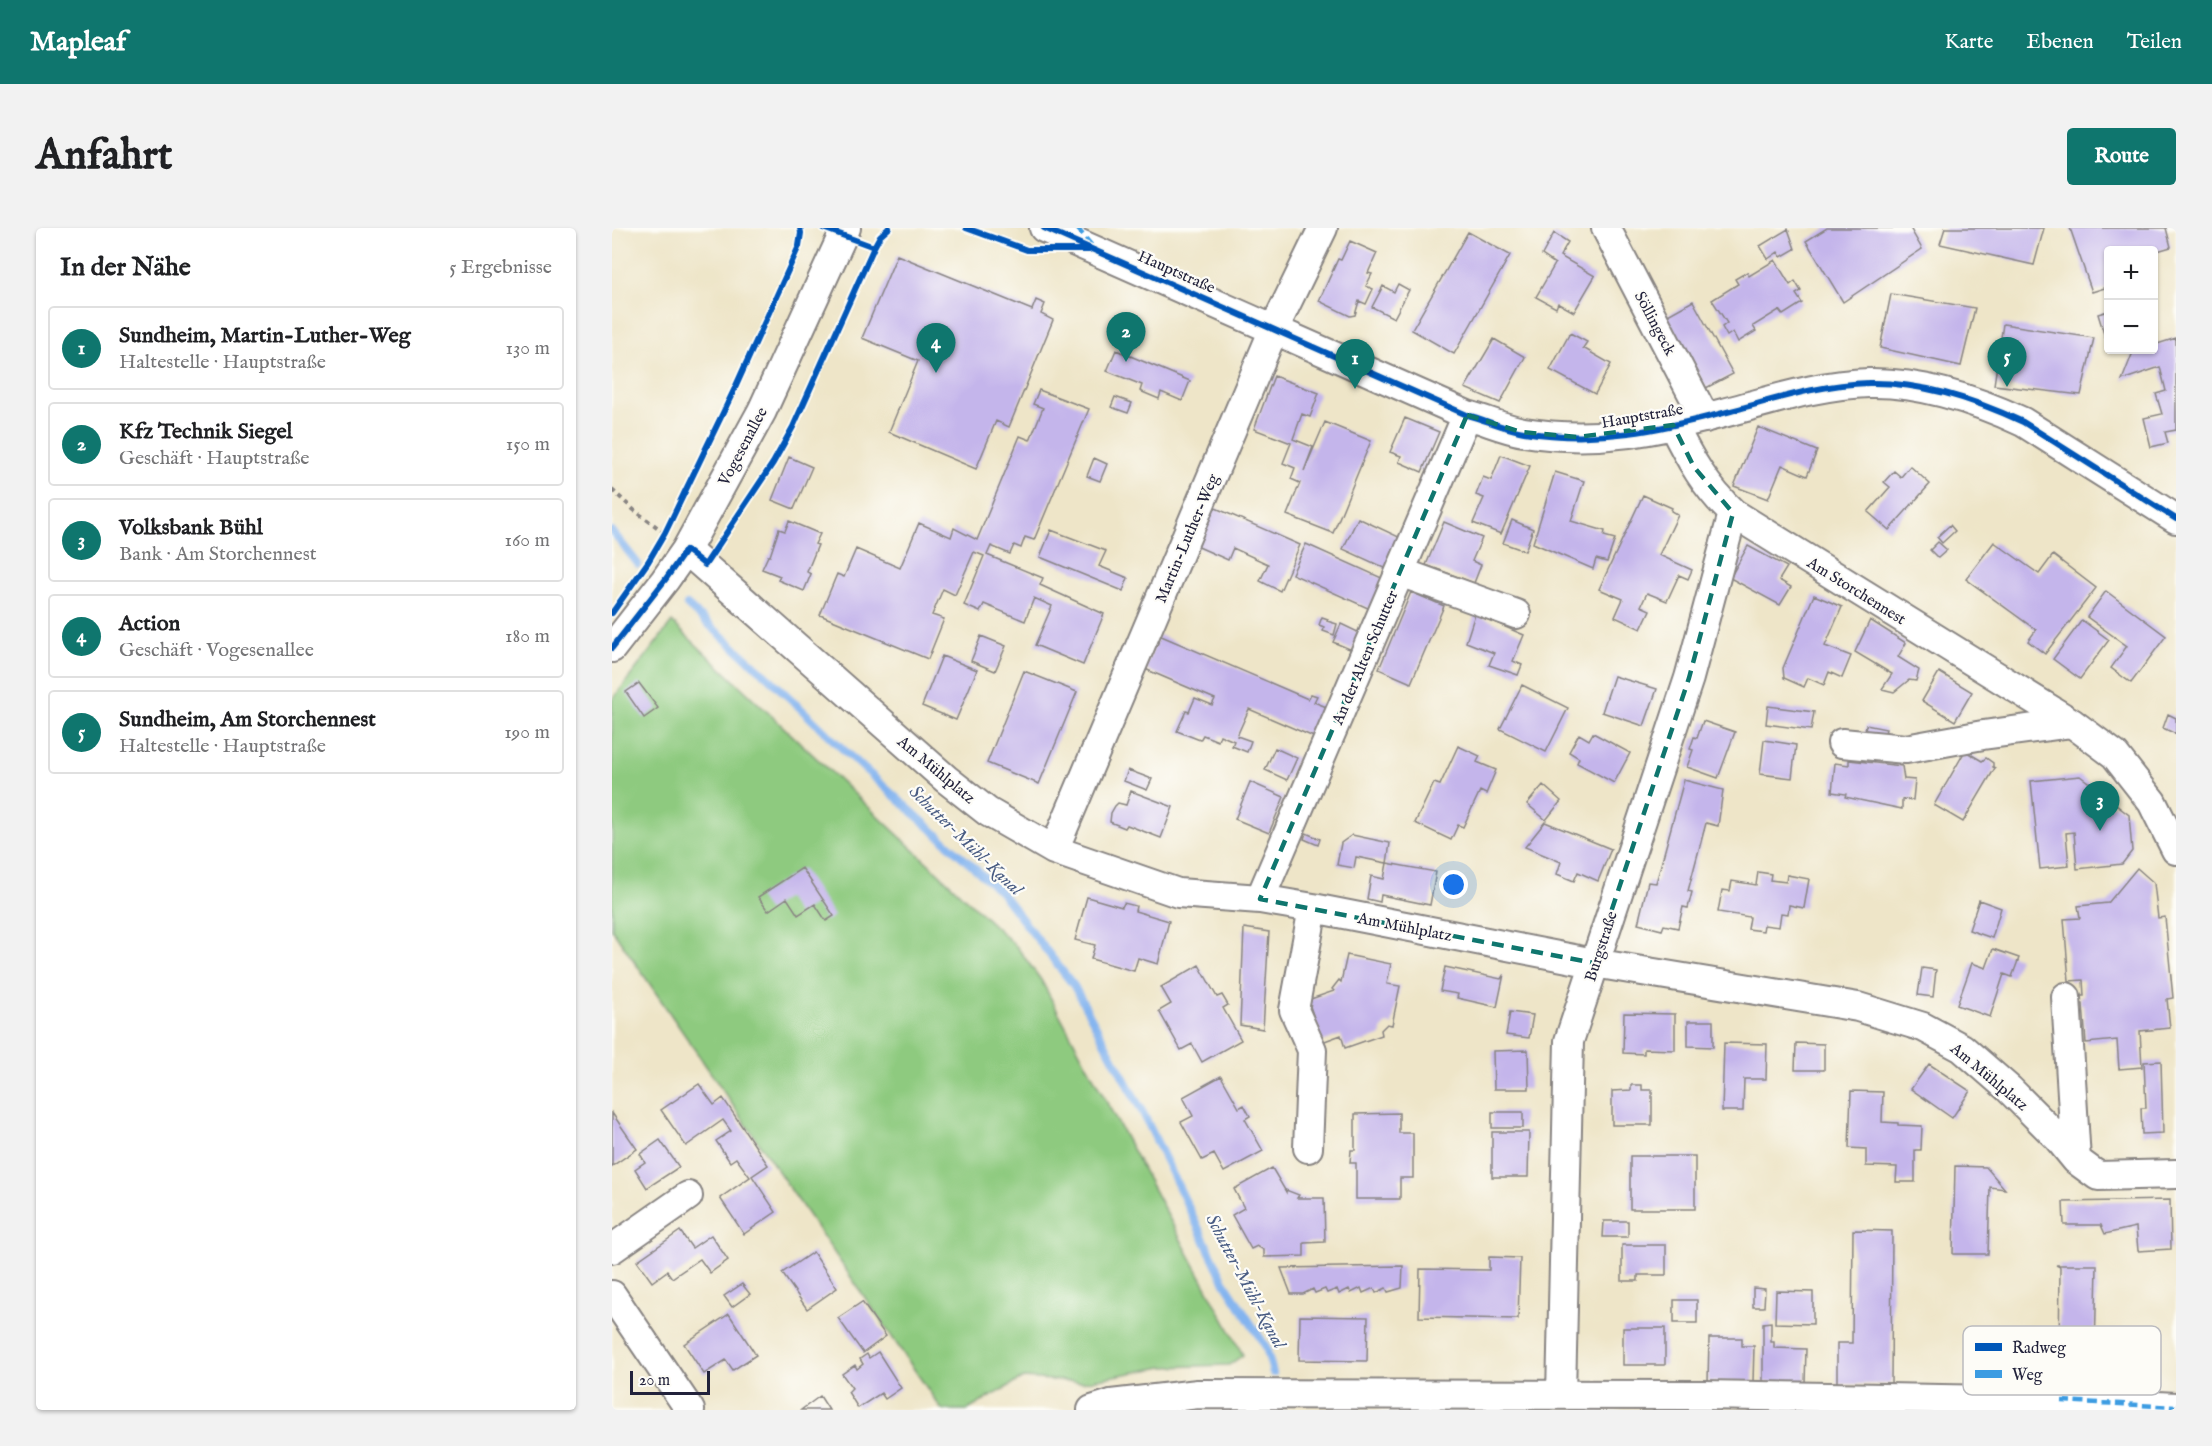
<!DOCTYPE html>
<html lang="de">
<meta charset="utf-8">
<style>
body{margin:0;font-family:"IM FELL English",serif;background:#f2f2f2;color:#202124}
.controls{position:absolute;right:18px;top:18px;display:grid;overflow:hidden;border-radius:6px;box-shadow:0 2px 4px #0004}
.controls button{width:54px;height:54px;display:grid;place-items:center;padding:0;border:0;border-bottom:2px solid #e0e0e0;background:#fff;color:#202124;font:30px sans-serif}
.scale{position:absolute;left:18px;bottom:15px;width:80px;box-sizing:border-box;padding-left:6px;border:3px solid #22223b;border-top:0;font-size:16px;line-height:21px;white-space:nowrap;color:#22223b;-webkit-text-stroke:4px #fdfcf7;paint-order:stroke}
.you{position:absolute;left:842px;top:657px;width:21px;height:21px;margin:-15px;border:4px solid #fff;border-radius:50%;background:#1a73e8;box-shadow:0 0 0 9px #1a73e833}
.badge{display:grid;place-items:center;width:39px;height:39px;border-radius:50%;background:#0f766e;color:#fff;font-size:20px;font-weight:700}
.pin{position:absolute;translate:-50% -50px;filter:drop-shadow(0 2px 3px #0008)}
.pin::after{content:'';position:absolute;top:32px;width:21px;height:18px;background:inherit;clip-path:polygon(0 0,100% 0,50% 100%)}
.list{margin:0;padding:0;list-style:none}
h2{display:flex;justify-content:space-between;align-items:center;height:78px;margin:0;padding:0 24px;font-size:26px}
h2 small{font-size:20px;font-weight:400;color:#757577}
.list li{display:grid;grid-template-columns:39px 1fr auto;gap:18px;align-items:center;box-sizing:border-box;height:84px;margin:0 12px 12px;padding:0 12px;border:2px solid #e0e0e0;border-radius:6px}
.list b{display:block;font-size:22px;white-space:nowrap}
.list p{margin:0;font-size:20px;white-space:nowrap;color:#757577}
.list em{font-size:20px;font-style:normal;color:#757577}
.map{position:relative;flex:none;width:1564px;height:1182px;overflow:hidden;border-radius:6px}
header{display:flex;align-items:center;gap:36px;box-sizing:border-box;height:84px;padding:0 30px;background:#0f766e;color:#fff}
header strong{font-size:28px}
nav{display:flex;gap:33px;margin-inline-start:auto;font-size:21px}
.intro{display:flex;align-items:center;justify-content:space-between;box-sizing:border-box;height:144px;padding:0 36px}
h1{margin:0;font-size:42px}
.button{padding:15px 27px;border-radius:6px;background:#0f766e;color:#fff;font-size:21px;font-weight:700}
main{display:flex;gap:36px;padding:0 36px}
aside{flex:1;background:#fff;border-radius:6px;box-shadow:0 2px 4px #0004}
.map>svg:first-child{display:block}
.green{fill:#8eca7f;stroke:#58765d;stroke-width:1.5}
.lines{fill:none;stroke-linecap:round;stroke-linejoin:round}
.stream{stroke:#83b4ef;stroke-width:8}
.building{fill:#c4b5eb}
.minor-casing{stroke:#888482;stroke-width:32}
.path{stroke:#888482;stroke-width:4;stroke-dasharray:4.5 4.5;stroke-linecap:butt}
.minor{stroke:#fff;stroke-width:28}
.quiet{stroke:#3c9ce2;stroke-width:4.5;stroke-dasharray:9 4.5;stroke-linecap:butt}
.cycleway-casing{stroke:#fdfcf7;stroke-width:10}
.cycleway{stroke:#0057b8;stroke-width:6}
.marked{fill:none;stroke:#0f766e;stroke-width:4.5;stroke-dasharray:12 8;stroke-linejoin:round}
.labels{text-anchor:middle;stroke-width:4.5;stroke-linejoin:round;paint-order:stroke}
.street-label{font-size:16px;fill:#22223b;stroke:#fdfcf7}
.water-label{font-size:18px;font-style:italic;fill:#495c83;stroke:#fdfcf7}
.key{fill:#fdfcf7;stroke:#bbbbbf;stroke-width:1.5}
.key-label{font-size:16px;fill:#22223b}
</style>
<header>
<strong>Mapleaf</strong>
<nav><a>Karte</a><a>Ebenen</a><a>Teilen</a></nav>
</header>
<div class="intro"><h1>Anfahrt</h1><a class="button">Route</a></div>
<main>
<aside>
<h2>In der Nähe<small>5 Ergebnisse</small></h2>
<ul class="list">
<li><span class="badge">1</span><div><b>Sundheim, Martin-Luther-Weg</b><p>Haltestelle · Hauptstraße</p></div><em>130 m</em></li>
<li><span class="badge">2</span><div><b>Kfz Technik Siegel</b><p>Geschäft · Hauptstraße</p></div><em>150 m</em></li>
<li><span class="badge">3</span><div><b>Volksbank Bühl</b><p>Bank · Am Storchennest</p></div><em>160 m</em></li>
<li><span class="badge">4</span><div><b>Action</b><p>Geschäft · Vogesenallee</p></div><em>180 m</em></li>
<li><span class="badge">5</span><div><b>Sundheim, Am Storchennest</b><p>Haltestelle · Hauptstraße</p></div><em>190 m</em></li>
</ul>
</aside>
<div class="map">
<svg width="1564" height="1182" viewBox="0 0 1564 1182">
<rect width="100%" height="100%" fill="#fdfcf7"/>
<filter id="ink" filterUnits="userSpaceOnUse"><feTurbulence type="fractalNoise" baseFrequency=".0167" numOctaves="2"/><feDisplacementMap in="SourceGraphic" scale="12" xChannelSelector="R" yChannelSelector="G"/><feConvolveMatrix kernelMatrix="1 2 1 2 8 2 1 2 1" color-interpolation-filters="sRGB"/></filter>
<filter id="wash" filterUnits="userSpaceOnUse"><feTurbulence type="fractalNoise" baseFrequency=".008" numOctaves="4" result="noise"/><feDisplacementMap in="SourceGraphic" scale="24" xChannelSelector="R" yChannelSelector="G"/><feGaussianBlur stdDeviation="1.35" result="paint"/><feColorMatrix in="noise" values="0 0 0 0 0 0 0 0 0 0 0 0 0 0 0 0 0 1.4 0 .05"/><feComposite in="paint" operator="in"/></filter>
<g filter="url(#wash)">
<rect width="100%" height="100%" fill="#eee5c8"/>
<path class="green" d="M60,394L405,719L429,752L631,1127L617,1137L551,1139L470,1154L411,1150L356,1182H330L0,701V472Z"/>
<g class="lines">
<path class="stream" d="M0,303L26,336
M75,377L158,451L237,527L388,663L462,758L532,887L613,1055L654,1119L661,1145"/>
</g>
<g id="blocks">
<path class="building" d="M1215,0H1298L1310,21L1231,74L1194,13Z
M1333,0H1432L1422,37L1328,16Z
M1458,0H1554L1559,19L1542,24V22H1496V59L1480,64Z
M1176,1L1183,21L1169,29L1166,24L1156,31L1148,18Z
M856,4L898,27L842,126L800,102Z
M942,5L956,14L948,28L983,48L962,84L946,75L944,80L924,69L943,36L930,27Z
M738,13L765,25L756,45L760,46L754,58L761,61L754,76L747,73L743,87L738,88L707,73L726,31L729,32Z
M285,27L420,82L424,72L433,76L429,86L441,92L397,199L384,193L364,241L277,204L306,133L250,110Z
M1163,32L1178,57L1183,53L1189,63L1184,66L1190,75L1171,87L1167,82L1141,98L1144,103L1126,114L1121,104L1115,108L1110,99L1115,95L1100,72L1126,56L1123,51L1135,44L1137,48Z
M786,56L797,62L782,90L760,79L771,58L782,64Z
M1279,66L1363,80L1349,138L1268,120Z
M1081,73L1121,146L1094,160L1054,88Z
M1496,83V108L1493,109L1486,86Z
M1391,96L1482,110L1469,167L1382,157Z
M958,105L975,114L971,120L999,136L983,166L938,142Z
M1564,110V202L1553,204L1556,215L1539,219L1532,190L1550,186L1544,166L1554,163L1548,139L1510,152L1521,124L1528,122H1542V117Z
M882,111L913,129L888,175L853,160Z
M504,122L578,153L570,173L549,164L547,171L528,163L530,157L495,143Z
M662,148L707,165L698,189L690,186L681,211L701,219L692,243L713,194L759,213L721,305L675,287L688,255L679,251L683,240L671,235L679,215L642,201Z
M427,162L477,181L422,312L413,309L409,320L402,317L398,326L379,318L375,327L431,350L428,357L492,386L471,437L423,417L440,378L422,370L413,393L372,376L368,384L352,377L372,328L362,324L343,367L331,361L320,387L332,391L316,431L208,387L225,346L232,349L244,321L288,340L307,295L339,309L342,300L365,312L408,208L418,212L431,180L421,176Z
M503,169L520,175L516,185L499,179Z
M793,190L827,204L810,244L787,234L789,228L778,224Z
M1146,199L1205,223L1195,248L1170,237L1156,271L1122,258Z
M889,227L918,238L889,306L861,295L872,270L864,267L871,249L879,252Z
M177,229L200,239L182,281L160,272Z
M482,230L495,236L488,253L475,248Z
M1298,238L1318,256L1277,302L1256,284L1278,259L1272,254L1282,243L1289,249Z
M943,244L972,253L959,293L993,303L992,308L1003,311L995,334L984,331L981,341L921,315Z
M1031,267L1060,280L1059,283L1066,287L1047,327L1080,342L1076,351L1067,347L1055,373L1035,365L1029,378L1038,382L1029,401L1003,389L1011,371L987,361Z
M599,278L688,317L668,363L648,353L656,336L621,320L616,332L582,317Z
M746,290L789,310L775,341L731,321Z
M900,292L921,301L913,323L891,315Z
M177,293L208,306L203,316L206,317L195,344L199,346L192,363L166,352L168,348L150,341L156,328H158L167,301L173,303Z
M832,294L870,310L860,333L869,337L862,355L814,337Z
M1338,297L1343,303L1330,315L1325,309Z
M439,302L494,323L487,338L516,350L511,363L428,329Z
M1326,314L1335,322L1326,330L1318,322Z
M1382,314L1427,346L1441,327L1484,360L1433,426L1416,413L1424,402L1354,351Z
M694,316L772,351L758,381L680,346Z
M1136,318L1175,339L1167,352L1179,359L1168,377L1118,350Z
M1494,363L1554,408L1519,455L1499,440L1515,418L1475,389Z
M799,364L832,378L799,455L767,441Z
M1202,367L1230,379L1213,418L1239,428L1230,450L1217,444L1212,457L1196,450L1192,459L1172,450L1171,440Z
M863,386L912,407L901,433L910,437L906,447L877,437L882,425L854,414Z
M710,389L716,391L715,393L725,396L722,407L711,403L712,399L707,397Z
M1258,392L1294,415L1286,429L1307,442L1304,453L1297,452L1282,464L1270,461L1280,446L1243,424Z
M1470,392L1497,412L1468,451L1441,431Z
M729,396L748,405L740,422L721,414Z
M547,407L696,471L699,466L705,468L702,474L717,480L704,510L637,481L625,508L639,513L635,524L620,518L622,513L608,507L606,513L591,507L588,512L565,503L574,483L577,484L583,470L600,477L603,471L533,441Z
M369,408L394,418L383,443L359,433Z
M330,428L365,442L344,492L310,478Z
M412,443L465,464L427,556L375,535Z
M1327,444L1360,464L1343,493L1310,473Z
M1002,448L1045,461L1032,498L990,484Z
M27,455L46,480L32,490L14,464Z
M910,457L956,480L934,524L888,501Z
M1156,478L1202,484L1199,502L1154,496Z
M1556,486L1564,490V506L1551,500Z
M1091,493L1123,504L1106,550L1075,539L1081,522L1078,521L1082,509L1085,510Z
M1254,497L1274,501L1271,512L1252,509Z
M981,505L1018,525L1002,555L965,535L967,530L957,524L967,506L977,512Z
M1152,512L1184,517L1180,550L1148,546Z
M846,518L868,528L865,534L884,542L874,566L868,563L851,599L846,597L839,612L803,595L822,555L828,557Z
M663,520L685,530L675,552L653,542Z
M1353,523L1370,533L1374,530L1381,535V539L1383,540L1351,594L1322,577Z
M1237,532L1290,538L1292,551L1303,552L1301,572L1290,571V581L1233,569L1234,566L1220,564L1223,535L1237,537Z
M516,542L540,551L535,562L512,553Z
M1468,548L1480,557L1481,568L1493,579L1504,577L1517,587L1520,623L1510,636L1465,641L1462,604L1454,605L1457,638L1428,641L1419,553Z
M1072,552L1111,562L1106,598L1094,595L1076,663L1080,664L1076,680L1071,679L1066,700L1052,697L1050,702L1026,696L1036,654L1044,655Z
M638,554L672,569L657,605L623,591Z
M931,557L949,573L934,592L915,576Z
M519,563L561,579L549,610L515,597L513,600L498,594L499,585L503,578L506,575L514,577Z
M933,594L999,621L986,653L966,644L962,653L945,646L949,634L913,619Z
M694,605L708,611L706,617L692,611Z
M740,607L778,615L775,635L744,629L742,640L725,637L729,615Z
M775,635L824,644L818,677L769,667L768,674L755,671L759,648L772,651Z
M190,640L222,688L214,693L203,676L186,687L175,670L156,683L146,669Z
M1525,640L1542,655L1546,690L1553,689L1561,770L1555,771L1558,800L1528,803L1530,839L1507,841L1505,812L1474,815L1471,776H1468V768H1472L1471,752L1457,753L1452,691L1468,690L1466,678L1496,675Z
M1146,644L1159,646L1158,652L1174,654L1175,647L1197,651L1192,680L1177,677L1176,686L1169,685L1167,699L1152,697L1151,703L1136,701L1138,689L1106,684L1110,662L1118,663L1120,653L1144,657Z
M475,669L510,679L512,675L524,678L523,683L557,693L546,736L526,730L522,743L479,731L483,717L463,712Z
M1367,672L1389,680L1380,710L1357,702Z
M632,700L657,704L651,801L628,797Z
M1381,721L1407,730L1400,749L1392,746L1378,789L1345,777L1360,735L1374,740Z
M735,727L779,736L775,756L788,758L780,797L775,796L769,802L770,807L733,820L729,807L710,814L696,772L722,763L720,761L727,752L729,754Z
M587,737L605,769L610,767L616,777L611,780L629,812L590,834L580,816L569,822L547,783L559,776L549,759Z
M833,739L889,751L892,746L885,779L845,770L846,766L828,763Z
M1310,740L1324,742L1321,769L1306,767Z
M898,784L921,787L917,810L894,807Z
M1012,785L1063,786V822L1032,821V826L1011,825Z
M1076,793H1101V819L1076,818Z
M1112,815L1155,816L1154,851H1132L1131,883H1110Z
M1184,815L1212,816V842H1183Z
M916,822L917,861H882L881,823Z
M1549,833L1551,905L1530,906L1529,880H1534L1532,834Z
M1317,836L1358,863L1340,890L1299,861Z
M609,848L627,880L632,877L638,888L633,891L651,923L612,944L602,926L590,932L569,894L581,888L571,869Z
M87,856L102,877L111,870L156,937L140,948L164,984L132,1006L108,970L138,949L124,930L118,934L104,913L119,903L111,892L74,918L49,882Z
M1019,857H1030V862H1040V897H1000V863L1019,862Z
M1239,863L1271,864L1270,894L1286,895V897L1310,898L1309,922H1303V954H1284L1285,939L1254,938V921L1237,920Z
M880,884H911V900H880Z
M0,885L25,921L0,938Z
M787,885V905H801V950H788V971H744V935H738L739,922H743V886Z
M880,904H917L916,949H880Z
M48,912L67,939L35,960L23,941L33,934L28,926Z
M1018,928H1083V981H1018Z
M1343,938L1374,939L1393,961L1378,959L1376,1026H1341Z
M660,940L674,964V962L687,967L685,970H712L713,1014L692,1015V1028L652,1029V1022L645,1018L639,1021L620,987L632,980L622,961Z
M1558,972L1559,1021L1526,1023L1524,999L1493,1006L1489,997H1452L1451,974Z
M992,993H1016V1009H991Z
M1241,1002L1280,1003L1279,1156H1225V1115H1240Z
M68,1003L80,1020L99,1007L116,1032L98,1045L88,1031L60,1050L55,1043L40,1054L25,1033Z
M1010,1017H1054V1047H1026V1053H1010Z
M201,1024L225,1060L195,1081L170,1045Z
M877,1029L908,1030L906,1091L807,1089L808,1041L877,1042Z
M1444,1037H1485L1483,1126H1447L1448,1039Z
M791,1038L790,1060L776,1064L774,1060L764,1065L762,1060L751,1065L749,1060L739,1065L737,1061L727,1066L725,1061L715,1065L713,1061L703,1065L701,1061L691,1066H679L669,1040Z
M130,1056L138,1066L120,1079L112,1068Z
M1141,1060L1153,1061L1152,1079H1141Z
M1164,1063L1201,1064V1096L1163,1095Z
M1062,1072H1085V1095H1062Z
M250,1074L274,1108L251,1125L226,1090Z
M117,1086L144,1127L121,1142L114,1132L92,1146L72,1116Z
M688,1088L756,1089L755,1133L687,1132Z
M1159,1094V1114H1162V1120L1194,1121L1193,1155L1151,1154V1095Z
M1011,1100H1053V1137H1011Z
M1097,1110H1130V1118H1142L1141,1154H1096Z
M266,1124L289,1160L273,1171L269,1165L246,1180L236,1164L240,1160L230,1146L243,1137L245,1141L251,1136L248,1131L255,1126L257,1130Z
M208,1168L217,1182H189Z"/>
</g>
</g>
<g filter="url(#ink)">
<use href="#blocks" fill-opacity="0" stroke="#888482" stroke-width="1.5"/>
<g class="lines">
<defs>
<path id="minor" d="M432,0L855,187C874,192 893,201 912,204C987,216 1047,202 1119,183C1164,171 1210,156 1257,155C1310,154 1364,172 1411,194L1564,291
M994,0L1093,190
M1061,197C1077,230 1094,260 1121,285L1460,495L1503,527L1540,574L1564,622
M74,322L334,551L376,584L442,622L566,665L648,671L701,680L982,735L1246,779L1311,799L1350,820L1397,861L1446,910L1464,932L1486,948L1564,946
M788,344L904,386
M0,420L53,352L74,322L150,183L234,0
M1230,515L1294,521L1371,507L1460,495
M442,622L662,101L711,0
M648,671L855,187
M1454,769L1464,932
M696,920L700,822L682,782L701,680
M0,1021L76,968
M0,1067L78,1182
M949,1167L957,813L1077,450L1121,285
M480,1182L499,1176L586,1166L1092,1167L1450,1173L1564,1179"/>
</defs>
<use href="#minor" class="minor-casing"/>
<path class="path" d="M0,262L22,282L53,305"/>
<use href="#minor" class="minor"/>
<path class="quiet" d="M465,0L480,18
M1450,1173L1564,1179"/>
<defs>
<path id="cycleway" d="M211,0L262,19L268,8L277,0
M354,0L415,22H477
M432,0L855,187C874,192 893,201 912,204C987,216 1047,202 1119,183C1164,171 1210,156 1257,155C1310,154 1364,172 1411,194L1564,291
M0,385L36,334L53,305L123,160L187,18L189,5L188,0
M0,420L53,352L74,322L93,337L161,235L181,199L262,19"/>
</defs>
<use href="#cycleway" class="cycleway-casing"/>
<use href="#cycleway" class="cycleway"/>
</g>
</g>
<path class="marked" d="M855,187L909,204L965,209L1061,197L1082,239L1121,285L1077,450L982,735L648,671Z"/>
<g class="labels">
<g class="street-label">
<text transform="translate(565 43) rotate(24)" y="6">Hauptstraße</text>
<text transform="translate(1044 95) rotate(62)" y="6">Söllingeck</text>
<text transform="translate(1030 187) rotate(-10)" y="6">Hauptstraße</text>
<text transform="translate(130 218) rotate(-62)" y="6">Vogesenallee</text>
<text transform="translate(574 310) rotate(-67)" y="6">Martin-Luther-Weg</text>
<text transform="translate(1245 362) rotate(32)" y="6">Am Storchennest</text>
<text transform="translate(752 429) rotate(-67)" y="6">An der Alten Schutter</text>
<text transform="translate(325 541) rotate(40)" y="6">Am Mühlplatz</text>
<text transform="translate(793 698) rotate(11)" y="6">Am Mühlplatz</text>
<text transform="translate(988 718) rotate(-72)" y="6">Burgstraße</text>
<text transform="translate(1378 848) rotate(40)" y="6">Am Mühlplatz</text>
</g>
<g class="water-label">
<text transform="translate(354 612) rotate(44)" y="6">Schutter-Mühl-Kanal</text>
<text transform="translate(634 1053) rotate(62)" y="6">Schutter-Mühl-Kanal</text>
</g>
</g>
<rect x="1351" y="1098" width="198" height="69" rx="9" class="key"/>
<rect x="1363" y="1115" width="27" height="8" fill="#0057b8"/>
<rect x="1363" y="1142" width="27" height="8" fill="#3c9ce2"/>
<g class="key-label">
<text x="1400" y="1125">Radweg</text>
<text x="1400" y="1152">Weg</text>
</g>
</svg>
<div class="controls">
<button>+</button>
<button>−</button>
</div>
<div class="scale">20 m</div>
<div class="you"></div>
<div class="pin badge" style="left:743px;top:161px">1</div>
<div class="pin badge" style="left:514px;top:134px">2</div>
<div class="pin badge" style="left:1488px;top:603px">3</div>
<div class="pin badge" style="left:324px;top:145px">4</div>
<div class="pin badge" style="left:1395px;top:159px">5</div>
</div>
</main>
